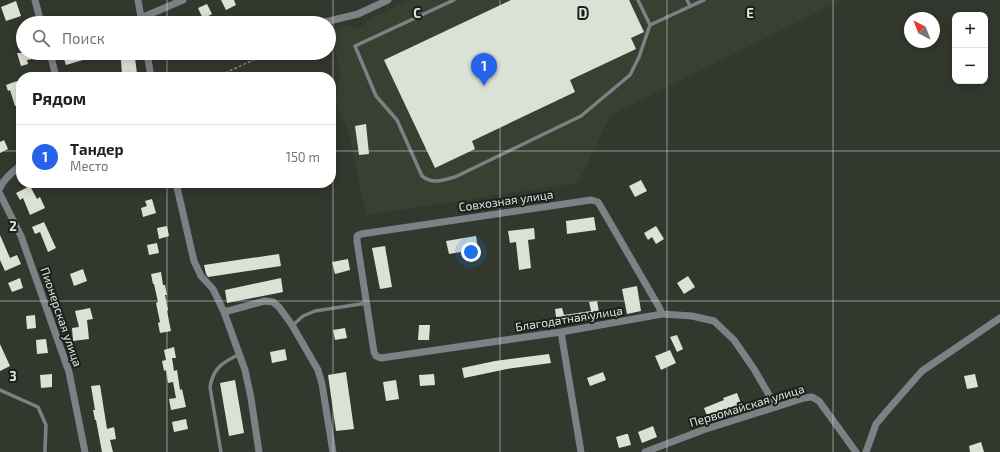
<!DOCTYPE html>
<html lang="ru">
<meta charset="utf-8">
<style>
body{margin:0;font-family:"Exo 2",sans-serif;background:#f2f2f2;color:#202124}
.controls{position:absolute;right:12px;top:12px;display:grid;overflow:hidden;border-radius:8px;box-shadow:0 2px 10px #0003}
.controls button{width:36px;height:36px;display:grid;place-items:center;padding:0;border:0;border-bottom:1px solid #e0e0e0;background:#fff;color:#202124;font:20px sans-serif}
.compass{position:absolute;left:904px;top:12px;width:36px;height:36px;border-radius:50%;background:#fff;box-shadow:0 2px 10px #0003;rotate:318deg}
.you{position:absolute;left:471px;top:252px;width:14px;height:14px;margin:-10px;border:3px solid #fff;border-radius:50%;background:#1a73e8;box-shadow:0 0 0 6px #1a73e833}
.badge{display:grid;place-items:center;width:26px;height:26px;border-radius:50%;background:#2563eb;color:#fff;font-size:13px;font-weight:700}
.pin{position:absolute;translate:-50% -33px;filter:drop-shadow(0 1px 2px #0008)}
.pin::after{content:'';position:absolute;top:21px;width:14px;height:12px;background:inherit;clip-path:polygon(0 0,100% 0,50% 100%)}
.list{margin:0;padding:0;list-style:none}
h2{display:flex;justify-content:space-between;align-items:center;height:52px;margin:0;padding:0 16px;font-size:17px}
h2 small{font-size:13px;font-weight:400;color:#757577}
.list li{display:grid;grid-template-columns:26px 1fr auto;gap:12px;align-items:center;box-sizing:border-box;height:64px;padding:0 16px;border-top:1px solid #e0e0e0}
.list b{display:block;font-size:15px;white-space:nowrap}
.list p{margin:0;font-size:13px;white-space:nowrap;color:#757577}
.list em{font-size:13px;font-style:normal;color:#757577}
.icon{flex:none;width:22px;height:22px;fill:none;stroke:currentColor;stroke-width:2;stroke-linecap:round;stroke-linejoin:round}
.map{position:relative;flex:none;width:1000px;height:452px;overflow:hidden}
.search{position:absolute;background:#fff;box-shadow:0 2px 10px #0003;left:16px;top:16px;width:320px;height:44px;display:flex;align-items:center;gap:10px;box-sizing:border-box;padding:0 14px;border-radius:22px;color:#757577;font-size:15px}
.panel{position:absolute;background:#fff;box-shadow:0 2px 10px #0003;left:16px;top:72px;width:320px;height:116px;border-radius:16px}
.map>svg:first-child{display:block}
.built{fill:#384131}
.building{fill:#dbe2d5}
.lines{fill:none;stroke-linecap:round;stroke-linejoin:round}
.path{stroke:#838880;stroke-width:1.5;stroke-dasharray:3 2;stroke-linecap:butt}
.lane{stroke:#7d8085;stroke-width:3.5}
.street{stroke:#7d8085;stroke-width:7}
.grid{fill:none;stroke:#e1e4de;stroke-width:1;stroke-opacity:0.55}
.labels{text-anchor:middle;stroke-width:4;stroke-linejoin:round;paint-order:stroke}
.street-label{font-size:12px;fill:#e1e4de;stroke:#1c1e1a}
.grid-label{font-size:13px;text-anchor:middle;font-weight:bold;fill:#e1e4de;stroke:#1c1e1a;stroke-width:4;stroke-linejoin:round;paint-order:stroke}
</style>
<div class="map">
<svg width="1000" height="452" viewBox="0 0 1000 452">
<rect width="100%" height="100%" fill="#32382e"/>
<path class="built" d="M410,0H843L611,115L578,183L366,215L349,133L335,100L341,75L330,29L350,25L353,30L367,24L366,20Z"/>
<path class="building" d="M221,0H234L236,5L226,10Z
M511,0H629L644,32L631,38L636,49L570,80L575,92L472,141L475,149L435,168L384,60Z
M16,1L21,16L6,21L1,7Z
M207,4L212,14L203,19L198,8Z
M179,16L182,23H163Z
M17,53H30L32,59L27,60L28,64L21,66Z
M62,53H81L83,60L66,65Z
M135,58L137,74L122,76L121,60Z
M17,81L21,93V105L15,106L10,90L8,91L6,85Z
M366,124L369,154L359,155L355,126Z
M4,140L8,149L0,153V142Z
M641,180L647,191L635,197L629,186Z
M30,186L37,199L40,197L45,208L30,215L23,198L20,200L16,193Z
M152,199L156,213L143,217L141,208L147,206L145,201Z
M594,217L596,230L567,234L566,221Z
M44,222L56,248L48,252L40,232L35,234L32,227Z
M167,226L169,236L159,239L157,228Z
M656,226L664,239L656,244L652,237L648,240L644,233Z
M534,228L535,239L528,240L531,268L519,270L516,242L510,243L508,231Z
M0,235L10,258L17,255L21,264L5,271L0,260Z
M476,236L478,249L449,254L446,241Z
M157,243L159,253L149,255L147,245Z
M385,246L392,287L380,289L372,248Z
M279,254L281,266L208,277L206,274L204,265Z
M348,259L350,270L335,274L332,262Z
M83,269L87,281L74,286L70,274Z
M161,272L163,285H165L167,295H165L168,310L167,311L171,331L160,333L158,323L160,322L156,303L158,302L154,284H153L151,274Z
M688,276L695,287L684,294L677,283Z
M20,278L23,288L12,292L8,283Z
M281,278L283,292L227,303L225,290Z
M637,286L641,311L627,314L622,289Z
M597,301L600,317L557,324L555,309L562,308L564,315L591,311L589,302Z
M90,308L93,319L87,320L89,339L73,341L72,328L79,327L75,311Z
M35,315L36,328L27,329L26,316Z
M419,325H430L429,340H418Z
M345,328L347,338L335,340L333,330Z
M677,335L683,349L677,352L670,337Z
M46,339L48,353L37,354L36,340Z
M0,344L10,366L0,371Z
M174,347L176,358H172L174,371L177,370L180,390L182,389L186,407L171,410L169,399L176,398L173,382L168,383L166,370L164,371L162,361L166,360L164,350Z
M285,349L287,360L272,363L270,352Z
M670,350L676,363L661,370L655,356Z
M549,354L551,363L507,369L464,378L462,368L495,361Z
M346,372L354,429L336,431L328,375Z
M603,372L606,380L590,386L587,378Z
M52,374V387L41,388L40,375Z
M434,374L435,385L420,386L419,375Z
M975,374L978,387L967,389L964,376Z
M235,380L244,433L229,436L220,383Z
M396,380L399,399L386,401L383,382Z
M100,385L107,429L114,427L116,439L110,440L113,452H102L96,420H95L93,410H95L91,386Z
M737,393L742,406L722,414L723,416L709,421L704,408L724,400L723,398Z
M186,419L188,429L174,432L172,422Z
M653,426L657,437L642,443L638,432Z
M626,434H628L631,445L619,448L616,437Z
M981,442L984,452H970L969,446Z"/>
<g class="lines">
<path class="path" d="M216,77L260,57L274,56L281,53"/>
<path class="lane" d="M454,0L355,46L376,96L397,120L422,176C434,185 442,180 455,177L581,116L630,75L639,57L650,25L638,0
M687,0L690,6
M650,25L704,0
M293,325L303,316L315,311L367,303
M0,390L38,407L46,425L45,448V452
M221,452L210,387C213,368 223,362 240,354"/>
<path class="street" d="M35,0L41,23
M138,0L142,23
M141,18L183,0
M321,23L358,14L388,0
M50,53L56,77
M147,53L151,77
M176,183L194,261L201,276L213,289L224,312L245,370L251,398L259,452
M0,188C3,179 14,171 21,165
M0,194L21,236L69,372L85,452
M224,312L265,301L273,302L279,307L292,325L318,370L322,384L333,452
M662,314L659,307L601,207L598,202L591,200L361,234L357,236V241L374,352L376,356L381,358L561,332L662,314L692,316L714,321L734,340L754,369L776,407
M561,332L581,452
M645,452L703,430L804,398L812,397L819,401L856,452
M866,452L876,424L886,412L922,371L1000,318"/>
</g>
<path class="grid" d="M167,0V23M333,0V452M500,0V452M667,0V452M833,0V452M167,53V77M0,151H21M331,151H1000M167,183V452M0,301H1000"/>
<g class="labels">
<g class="street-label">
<text transform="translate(506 201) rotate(-8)" y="4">Совхозная улица</text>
<text transform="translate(61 317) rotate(71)" y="4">Пионерская улица</text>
<text transform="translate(569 319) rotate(-9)" y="4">Благодатная улица</text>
<text transform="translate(747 406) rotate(-17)" y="4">Первомайская улица</text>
</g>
</g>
<g class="grid-label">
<text x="417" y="18">C</text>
<text x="583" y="18">D</text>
<text x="750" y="18">E</text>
<text x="13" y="231">2</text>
<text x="13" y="381">3</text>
</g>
</svg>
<div class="controls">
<button>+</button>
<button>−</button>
</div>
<svg class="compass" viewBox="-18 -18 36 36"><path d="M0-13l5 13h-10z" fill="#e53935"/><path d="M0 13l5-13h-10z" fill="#757577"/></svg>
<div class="you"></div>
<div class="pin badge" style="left:484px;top:86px">1</div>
<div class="search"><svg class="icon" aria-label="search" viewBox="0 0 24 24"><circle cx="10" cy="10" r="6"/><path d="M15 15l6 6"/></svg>Поиск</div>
<section class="panel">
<h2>Рядом<small></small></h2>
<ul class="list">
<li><span class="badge">1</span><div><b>Тандер</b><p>Место</p></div><em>150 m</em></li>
</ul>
</section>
</div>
